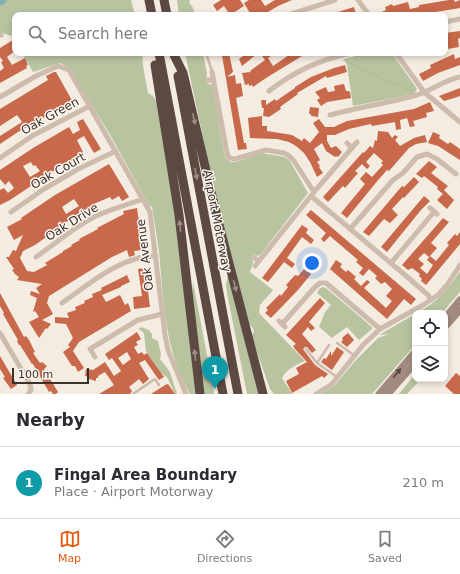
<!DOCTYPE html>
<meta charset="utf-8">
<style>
body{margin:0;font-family:"DejaVu Sans",sans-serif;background:#f7f7f7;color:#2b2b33}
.controls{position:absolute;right:12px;bottom:12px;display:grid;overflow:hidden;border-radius:8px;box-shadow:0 2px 6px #0003}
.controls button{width:36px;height:36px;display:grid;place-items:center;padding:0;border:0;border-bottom:1px solid #e1e1e2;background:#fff;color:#2b2b33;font:20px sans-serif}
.scale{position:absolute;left:12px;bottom:10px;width:77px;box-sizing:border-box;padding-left:4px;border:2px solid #3b302b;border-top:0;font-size:11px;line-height:14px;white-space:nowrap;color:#3b302b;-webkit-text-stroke:3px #fbf5ee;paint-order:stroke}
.you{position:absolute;left:312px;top:263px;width:14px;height:14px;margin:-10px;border:3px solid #fff;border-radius:50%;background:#1a73e8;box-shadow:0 0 0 6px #1a73e833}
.badge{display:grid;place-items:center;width:26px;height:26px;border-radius:50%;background:#ea580c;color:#fff;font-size:13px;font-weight:700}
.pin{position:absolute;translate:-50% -33px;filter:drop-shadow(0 1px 2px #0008)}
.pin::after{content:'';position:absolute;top:21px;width:14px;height:12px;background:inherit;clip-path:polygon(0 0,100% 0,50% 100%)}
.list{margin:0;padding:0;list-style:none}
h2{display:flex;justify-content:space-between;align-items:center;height:52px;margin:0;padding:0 16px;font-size:17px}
h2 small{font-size:13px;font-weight:400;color:#7c7c81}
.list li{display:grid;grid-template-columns:26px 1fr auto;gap:12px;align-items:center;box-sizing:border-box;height:72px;padding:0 16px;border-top:1px solid #e1e1e2}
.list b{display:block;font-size:15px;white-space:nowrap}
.list p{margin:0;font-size:13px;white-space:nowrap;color:#7c7c81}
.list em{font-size:13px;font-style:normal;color:#7c7c81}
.icon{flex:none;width:22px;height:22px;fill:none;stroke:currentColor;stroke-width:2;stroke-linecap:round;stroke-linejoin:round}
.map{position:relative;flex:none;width:460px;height:394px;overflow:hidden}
.search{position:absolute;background:#fff;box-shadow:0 2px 6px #0003;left:12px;right:12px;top:12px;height:44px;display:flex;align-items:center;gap:10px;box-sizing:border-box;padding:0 14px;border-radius:8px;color:#7c7c81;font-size:15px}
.sheet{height:124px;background:#fff}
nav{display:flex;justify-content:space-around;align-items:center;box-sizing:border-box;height:56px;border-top:1px solid #e1e1e2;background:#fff;font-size:11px;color:#7c7c81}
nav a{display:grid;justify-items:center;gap:2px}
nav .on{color:#ea580c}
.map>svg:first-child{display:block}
.green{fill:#b8c4a0}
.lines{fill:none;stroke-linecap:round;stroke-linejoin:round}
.river{stroke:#7fb0b2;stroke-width:9}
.building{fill:#c8694b;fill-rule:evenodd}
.path{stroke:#b9a596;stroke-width:1;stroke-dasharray:2 2;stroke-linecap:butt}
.lane{stroke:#cdbbac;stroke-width:2.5}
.street{stroke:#cdbbac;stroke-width:5}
.secondary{stroke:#a18a7d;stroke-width:7}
.highway{stroke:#5c4a42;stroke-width:9}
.oneway{fill:#9c8e87}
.oneway2{fill:#544640}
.labels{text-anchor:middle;stroke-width:3;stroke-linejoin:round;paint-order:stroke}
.street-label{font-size:12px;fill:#3b302b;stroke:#fbf5ee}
</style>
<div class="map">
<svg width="460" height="394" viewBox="0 0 460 394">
<rect width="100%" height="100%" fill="#f4ebe1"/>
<path class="green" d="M0,0H131L135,15H15V41L12,36L2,33L0,34Z
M177,0H190L189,2L193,8L195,15H179Z
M22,53H142L143,66L148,93L153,96L158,104L174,202L197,394H190C164,348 164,303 159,252C157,236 154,221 152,206L150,207L109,133L69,68L60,63L33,72Z
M185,53H203L207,74L206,82L209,84L212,85L213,88L224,152L226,159L231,162H236L261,153L285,157L290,161L308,193L261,254L258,256L255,255L252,259L253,263L250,272L273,290L260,305L259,313L305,361C295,365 287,369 282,378L292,394H274L270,389L251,335L254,332L253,328L249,324L219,212Z
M368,53H392L417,89L414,94L353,106L347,65L344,59Z
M460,271V292L442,313H417C439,301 447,290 460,271Z
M228,276L259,394H247L227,293L226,284Z
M193,282L213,386L214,394H203L192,295Z
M323,287L326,288L372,327V329L359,340L347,327L332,338L319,327L325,312L331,305L317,293L320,288Z
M415,314V345L372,394H321L335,385L355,361L378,338L389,334L379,335Z
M141,327L149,330L152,334V338L158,341L161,354L160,359L170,372L177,394H175L167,377L162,374L146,351L144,333L139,329Z
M415,374V379H421L407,394H399Z"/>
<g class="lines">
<path class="river" d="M0,1L2,0"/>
</g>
<path class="building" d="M221,0H240L244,6L230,15L224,6L217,11L213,5Z
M249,0H261L265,6L275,0H292L278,6L263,15H251L244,3Z
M449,0H454L455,2L460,0V8L417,15H375L386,10L385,7L392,4L393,6L408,2L410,9L419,7V5Z
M354,7L356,14L331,15V14Z
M460,31V38L458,39L459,47L448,49V44H445V33Z
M13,40L15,42V51L7,57L12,65L25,58L28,65L26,66L27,68L0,83V71L4,68L1,62L3,61L0,57V48Z
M229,53L233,72L227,77L235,75L236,84L241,83L243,96L236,98L244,143H246L247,149L238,150L222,55Z
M247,53H258L242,66L239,59Z
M260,53H275L268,58L273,66L292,53H307L266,78L253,87L252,85L249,86V84L245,85L242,73L251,72L250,71L265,60Z
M454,54L455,59L460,57V65L438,73L423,81L419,74L431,68L430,65Z
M345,65L347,72L327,78L326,76L297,93L298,94L280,107L281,109L269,117L263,116L264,108H262L261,100H266V105L275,99L276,101L295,88V87L311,77L334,68Z
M54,72H56L74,104L68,108L66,105L18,132L0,144V136L22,122L17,115L0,126V109L48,80L46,76Z
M344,84L346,91H348L350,92L351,98L327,102L321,106L317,100L320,98L315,92L326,87L328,92L335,91L334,86Z
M460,88V96L451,99L444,101L439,96Z
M430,102L434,111L426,113L427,117L413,121L415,126L410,127L407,118L400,120L401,129L396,130L395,122L372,126L371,124L366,125L349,129L335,135H327V141L331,148L336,146L342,152L338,157L336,156L335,157L326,151L322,143L314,149L320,160L317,162L320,166L319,167L323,173L317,177L310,162L304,153L296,146L289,142L277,139L250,138L248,118L262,116V126H267V131L292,135L302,141L304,138L310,143L319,132L313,123L319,119L325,127H334L347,121L414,109Z
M310,107L319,108L318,117L311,116V114H309Z
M83,119L101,149L94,153L84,136L77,140L84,154L71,161L70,160L10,200L0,205V190L4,188L8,193L14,188L9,181L5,185L0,179V170L33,148L69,127L73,134L80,130L77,122ZM31,162L33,166L35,165L40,171L30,177L23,166Z
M378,131L388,132L392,138L395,135L398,137L395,140L400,146L414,138L425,135L427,142L416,144L409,148L389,171L387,170L379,179L347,218L341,213L365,184L360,179L366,172L372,177L383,165L381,163L383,161L374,153L366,162L370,166L367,169L362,164L355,171L358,173L345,188L343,186L328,202L323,197L363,152L364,153L370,146L373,148L375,140L377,141Z
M433,132L440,135L439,138L448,144L450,142L460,149V160L438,146L428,143Z
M429,161L437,167L431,173L448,186L444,190L454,200L447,209L437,200L443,194L437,189L438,187L424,176L422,178L416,174Z
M109,164L129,197L122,201L119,196L112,200L110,197L96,203L51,232L52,233L35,245L23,251L20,258L27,271L34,272L47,265L45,263L63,252V251L72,246L71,245L80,240L79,239L98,229L97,228L124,214L123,211L137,208L143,250L134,251L135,255L129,257L127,250L112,257L49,296L47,303L53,314L42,320L51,324L47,329L46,328L39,338L29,322L39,317L35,311L33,312L37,298L30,295L31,291L40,294L36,288L42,284L17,280L19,277L15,274L12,270L14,269L6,257H9L13,250L16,251L23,235L14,240L7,227L22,219L21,218L55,195ZM74,199L79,206L66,214L62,207Z
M414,177L419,182L404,198L403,197L392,209L398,215L390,223L384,219L369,236L363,232L402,186L404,187Z
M424,196L430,201L421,210L387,252L381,247Z
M311,210L416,299L411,305L404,299L387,319L330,269L336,260L342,264L340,267L346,272L348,270L356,277L354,279L361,286L367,280L370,282L364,288L386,308L392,301L386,296L392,289L385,282L381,284L375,278L377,276L369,269L363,276L359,273L363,268L356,262L358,260L330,236L324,242L321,239L326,233L306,215Z
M443,218L449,222L431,243L437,248L429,257L424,253L418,259L424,264L420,268L427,274L433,265L427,260L430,256L436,261L449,245L447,243L455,234L457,236L460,232V244L426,285L421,281L422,279L419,276L420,274L412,268L408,270L402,265Z
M302,225L308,229L306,233L314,240L311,244L302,237L287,258L295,264L292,268L284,262L268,282L262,278Z
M313,255L318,268L309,272L311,274L298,290L271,318L265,313L268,310L266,308L280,294L281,296L288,287L286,285L295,275L298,276L308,265L305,259Z
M145,268L150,307L134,309L133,297L142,296L138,269Z
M127,275L130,282L121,286V287L102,295L106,302L120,295L125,305L128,303L131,311L79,342L73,351L84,368L78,372L75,366H72L63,352L70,347L68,345L73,338L66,324L55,323V317L69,318L67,313L76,310L75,307L85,303L84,301L93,297L92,294L102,290L101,288Z
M0,293L24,337L26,336L29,340L35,352L33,353L40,363L42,362L47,366L44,369L58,392L56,394H53L51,391L49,392L33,364H32L20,345H19L17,341L18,340L3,314L4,313L0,306Z
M320,298L325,303L309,322L315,328L311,331L308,327L302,334L316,350L312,353L307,347H305L303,349L315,365L328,374L324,378L322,376L292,393L286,381L299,374L296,368L307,362L295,349L293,346L296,344L286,335Z
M137,332L141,339L136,342L138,345L134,347L138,354L142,352L144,355L147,353L164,377L159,380L145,360L139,363L149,379L143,384L139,379L129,387L132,391L130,394H99L114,385L105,372L98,376V378H96V381L89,379V377L85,376L86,369L93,370L105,362L114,376L121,371L112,358L109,360L105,354ZM127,352L131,359L123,365L118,358Z
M348,333L354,340L347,347L341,342L343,340L342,338Z
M337,347L344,352L332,370L321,362L324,358L326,359L331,351V356Z
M0,356L17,385L11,389L3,378L5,377L0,369Z
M456,373L460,376V394H454L445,386Z
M168,384L175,394H151L165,385Z"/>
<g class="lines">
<path class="path" d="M343,60L411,91"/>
<path class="lane" d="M206,53L212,71
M337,343L355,356
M306,349L317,363L337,377
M317,363L329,345
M133,394L155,379L159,385"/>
<path class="street" d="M358,0L369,15
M288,15L335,0
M445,22L460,19
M0,35H1
M396,53L424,92L460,122
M212,72L227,153L229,158L235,159L266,150L284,153L288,155L294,161L314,192
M208,80H214
M269,91C295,71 319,60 351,53
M0,97L36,76L58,66L69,70L150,212L165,335L168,350L186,394
M330,115C359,107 389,103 417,95C432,90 445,80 460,77
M347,143L352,148
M0,158L32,136L90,106
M311,196L405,275L428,295L431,300
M430,208L437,214
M11,212L44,189L80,168L116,151
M350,229L393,180L403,173L417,157L427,154L437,159L456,174
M36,257C55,244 73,228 94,217C110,209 127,205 143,199
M253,257L259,261
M391,263L434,212
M255,266L314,192L357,142
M62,303C88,285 122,255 156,256
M279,321L285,327
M282,324L315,287L320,283H326L380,329
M0,333L30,384L31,390L28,394
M95,357L90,349L138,320L162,314
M316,394L332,384L363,345L380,329L423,305L438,295L447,285L460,265"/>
<path class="secondary" d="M445,318L460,300
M445,327L460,310
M379,394L415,352
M388,394L415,363"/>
<path class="highway" d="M149,0L152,15
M164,0L167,15
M159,53L223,394
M174,55L183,73L218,221L263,394
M155,65L179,215L200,394
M178,76L238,394"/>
</g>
<defs><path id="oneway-solid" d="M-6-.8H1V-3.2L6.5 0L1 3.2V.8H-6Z"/></defs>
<g class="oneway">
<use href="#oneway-solid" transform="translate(194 119) rotate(77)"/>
<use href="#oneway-solid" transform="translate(196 174) rotate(79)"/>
<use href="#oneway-solid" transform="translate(180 226) rotate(-97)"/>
<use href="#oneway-solid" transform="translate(235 286) rotate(75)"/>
<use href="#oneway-solid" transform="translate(195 355) rotate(-97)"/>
</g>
<use class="oneway2" href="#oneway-solid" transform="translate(397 373) rotate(-49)"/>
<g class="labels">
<g class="street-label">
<text transform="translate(50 116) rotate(-29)" y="4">Oak Green</text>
<text transform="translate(58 171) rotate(-30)" y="4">Oak Court</text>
<text transform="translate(217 221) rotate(79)" y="4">Airport Motorway</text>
<text transform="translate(72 222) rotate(-32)" y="4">Oak Drive</text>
<text transform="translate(145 255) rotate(-97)" y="4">Oak Avenue</text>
</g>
</g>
</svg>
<div class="controls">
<button><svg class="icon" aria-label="locate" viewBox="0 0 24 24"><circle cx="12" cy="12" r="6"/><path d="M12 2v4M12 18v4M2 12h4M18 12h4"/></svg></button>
<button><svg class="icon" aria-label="layers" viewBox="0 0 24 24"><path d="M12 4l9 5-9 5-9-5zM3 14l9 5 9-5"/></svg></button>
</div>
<div class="scale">100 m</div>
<div class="you"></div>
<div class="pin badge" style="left:215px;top:389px;background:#0f9aa8">1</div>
<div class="search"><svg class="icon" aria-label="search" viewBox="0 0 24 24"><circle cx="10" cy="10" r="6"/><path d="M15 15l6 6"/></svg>Search here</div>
</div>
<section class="sheet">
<h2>Nearby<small></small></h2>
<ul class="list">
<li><span class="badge" style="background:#0f9aa8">1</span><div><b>Fingal Area Boundary</b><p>Place · Airport Motorway</p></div><em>210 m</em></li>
</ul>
</section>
<nav>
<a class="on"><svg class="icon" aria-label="map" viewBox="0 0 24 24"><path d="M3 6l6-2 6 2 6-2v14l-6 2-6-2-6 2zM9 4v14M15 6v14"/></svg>Map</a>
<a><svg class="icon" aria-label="directions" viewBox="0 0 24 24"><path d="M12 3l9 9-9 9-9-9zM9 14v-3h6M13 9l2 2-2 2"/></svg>Directions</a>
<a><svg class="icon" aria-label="saved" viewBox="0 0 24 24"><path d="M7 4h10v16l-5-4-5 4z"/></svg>Saved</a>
</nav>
